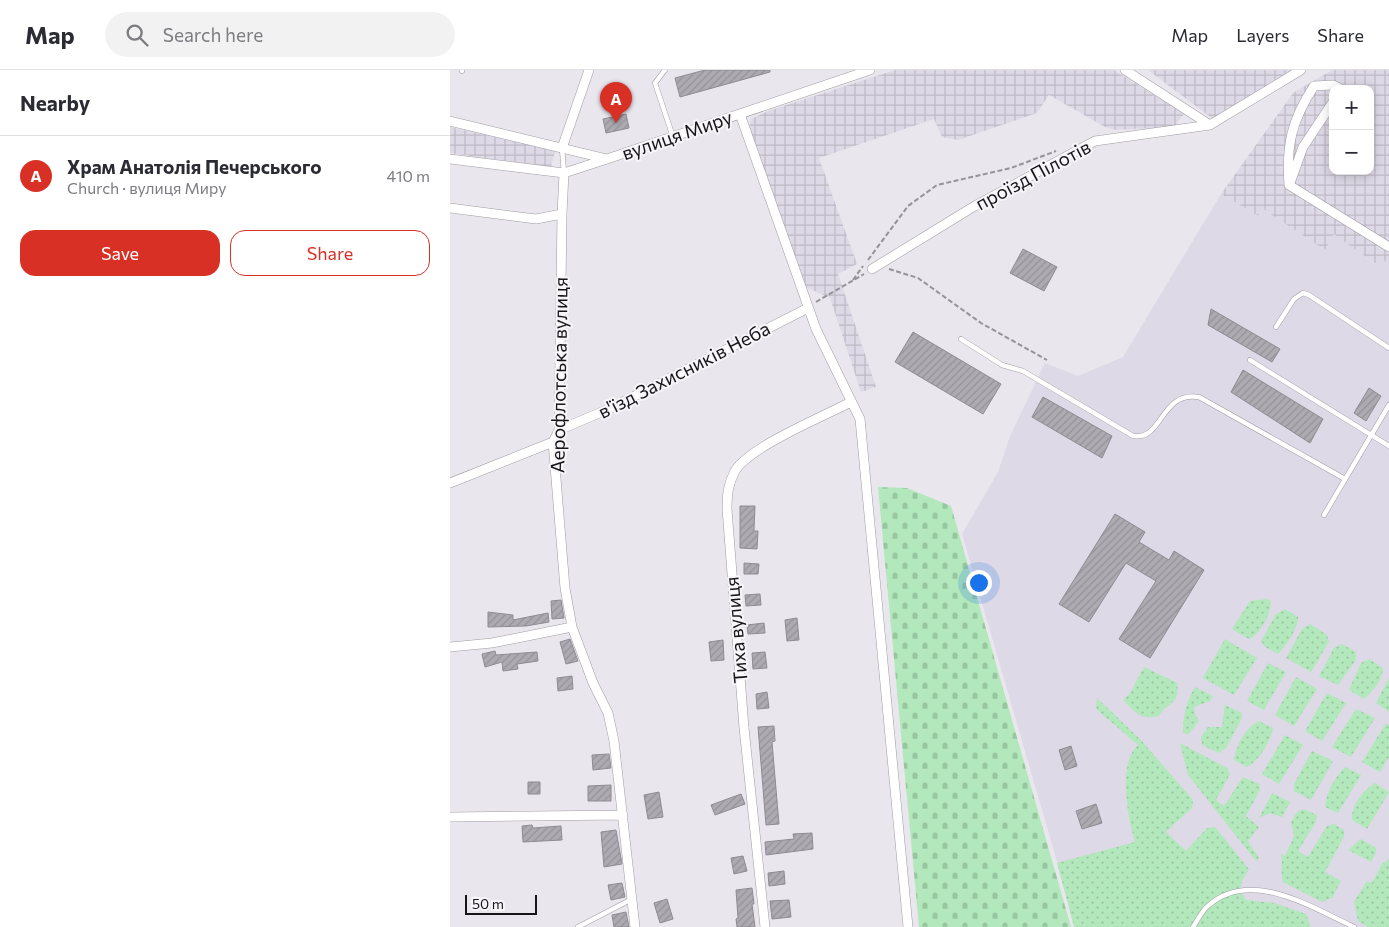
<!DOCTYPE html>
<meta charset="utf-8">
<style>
body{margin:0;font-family:Commissioner,sans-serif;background:#f2f2f3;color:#2b2b33}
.controls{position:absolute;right:15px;top:15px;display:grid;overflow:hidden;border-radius:10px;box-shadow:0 2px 12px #0003}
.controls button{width:45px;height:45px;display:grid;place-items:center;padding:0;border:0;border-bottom:1px solid #e1e1e2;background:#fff;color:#2b2b33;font:25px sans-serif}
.scale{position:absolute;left:15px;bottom:12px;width:72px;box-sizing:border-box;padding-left:5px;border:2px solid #161517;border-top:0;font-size:14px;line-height:18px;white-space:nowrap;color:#161517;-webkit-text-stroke:4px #f7f4fa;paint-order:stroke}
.you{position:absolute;left:528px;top:512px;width:18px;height:18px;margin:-12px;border:4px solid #fff;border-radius:50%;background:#1a73e8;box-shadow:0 0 0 8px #1a73e833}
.badge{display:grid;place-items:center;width:32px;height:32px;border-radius:50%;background:#d93025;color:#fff;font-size:16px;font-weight:700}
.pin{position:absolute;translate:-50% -41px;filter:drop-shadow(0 1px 2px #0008)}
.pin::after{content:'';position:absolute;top:26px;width:18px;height:15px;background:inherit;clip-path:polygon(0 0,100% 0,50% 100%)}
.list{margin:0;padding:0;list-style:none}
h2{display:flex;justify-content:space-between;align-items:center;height:65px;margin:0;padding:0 20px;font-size:21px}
h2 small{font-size:16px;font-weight:400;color:#7c7c81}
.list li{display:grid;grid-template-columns:32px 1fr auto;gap:15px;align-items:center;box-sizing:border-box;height:80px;padding:0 20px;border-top:1px solid #e1e1e2}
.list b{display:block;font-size:19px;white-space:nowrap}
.list p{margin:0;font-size:16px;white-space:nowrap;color:#7c7c81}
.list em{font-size:16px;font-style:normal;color:#7c7c81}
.actions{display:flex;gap:10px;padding:15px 20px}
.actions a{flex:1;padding:11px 0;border:1px solid #d93025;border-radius:15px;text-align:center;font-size:18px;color:#d93025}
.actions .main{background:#d93025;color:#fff}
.icon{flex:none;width:28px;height:28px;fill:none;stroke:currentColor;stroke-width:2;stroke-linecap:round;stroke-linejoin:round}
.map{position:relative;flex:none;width:939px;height:857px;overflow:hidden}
header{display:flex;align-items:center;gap:30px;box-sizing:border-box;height:70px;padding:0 25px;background:#fff;border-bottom:1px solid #e1e1e2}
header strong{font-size:24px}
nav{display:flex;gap:28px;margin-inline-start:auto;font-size:18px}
.search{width:350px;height:45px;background:#f2f2f3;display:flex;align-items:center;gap:12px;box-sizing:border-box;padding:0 18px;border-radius:28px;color:#7c7c81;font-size:19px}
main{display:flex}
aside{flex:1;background:#fff}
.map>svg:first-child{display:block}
.industrial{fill:url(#industrial-grid);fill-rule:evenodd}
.built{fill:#ded9e6}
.grass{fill:url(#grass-dots)}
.cemetery{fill:url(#cemetery-stones)}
.building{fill:url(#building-hatch);stroke:#8e8c92}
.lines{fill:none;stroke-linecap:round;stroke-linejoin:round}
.service-casing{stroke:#9e9ca2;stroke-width:5.5}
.minor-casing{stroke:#9e9ca2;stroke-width:10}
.path{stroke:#949397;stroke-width:2;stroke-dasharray:5 2.5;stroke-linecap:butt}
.service{stroke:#fff;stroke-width:4.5}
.minor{stroke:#fff;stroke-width:9}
.labels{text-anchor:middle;stroke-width:4;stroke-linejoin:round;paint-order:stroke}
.street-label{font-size:19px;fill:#161517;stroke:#f7f4fa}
</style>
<header>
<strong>Map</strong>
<div class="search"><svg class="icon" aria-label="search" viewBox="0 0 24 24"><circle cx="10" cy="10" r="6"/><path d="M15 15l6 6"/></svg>Search here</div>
<nav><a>Map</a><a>Layers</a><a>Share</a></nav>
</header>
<main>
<aside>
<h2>Nearby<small></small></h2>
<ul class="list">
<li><span class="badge">A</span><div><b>Храм Анатолія Печерського</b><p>Church · вулиця Миру</p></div><em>410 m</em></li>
</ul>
<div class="actions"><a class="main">Save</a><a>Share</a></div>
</aside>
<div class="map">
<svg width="939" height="857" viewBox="0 0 939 857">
<defs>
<pattern id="industrial-grid" width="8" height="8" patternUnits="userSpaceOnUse" patternTransform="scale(1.25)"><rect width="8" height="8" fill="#ded9e6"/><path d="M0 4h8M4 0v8" fill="none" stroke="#beb9c5"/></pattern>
<pattern id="grass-dots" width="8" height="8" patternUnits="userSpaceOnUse" patternTransform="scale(1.25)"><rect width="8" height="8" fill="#b2e8bb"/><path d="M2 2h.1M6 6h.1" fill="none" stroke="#98c6a0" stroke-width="1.8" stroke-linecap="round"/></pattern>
<pattern id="cemetery-stones" width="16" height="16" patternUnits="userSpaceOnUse" patternTransform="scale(1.25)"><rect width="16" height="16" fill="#b2e8bb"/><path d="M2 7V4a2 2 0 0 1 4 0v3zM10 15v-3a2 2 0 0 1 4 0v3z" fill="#98c6a0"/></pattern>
<pattern id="building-hatch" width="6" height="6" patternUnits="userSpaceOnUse" patternTransform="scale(1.25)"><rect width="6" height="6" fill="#adabb1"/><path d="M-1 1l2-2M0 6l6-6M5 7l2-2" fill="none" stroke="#949298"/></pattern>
</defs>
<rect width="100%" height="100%" fill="#e9e7ed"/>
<path class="industrial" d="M445,0H664L734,44L724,57L665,60L655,57L599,25L587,43L508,70L492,67L484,49L369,88L407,194L388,204L426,317L411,322L380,228L355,217L299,58L301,49L318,41Z
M698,0H845L763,49Z
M882,0H939V194L930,188L926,194L884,165L875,180L814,140L808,146L771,124L843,23ZM883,19H920V101H883Z
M0,57L105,81L101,97L0,83Z"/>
<path class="built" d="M771,124L808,146L814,140L875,180L884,164L925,194L930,188L939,194V857H626L512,464L548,402L560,366L595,293L628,306L673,287Z"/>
<path class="grass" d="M817,529L821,531C821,544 811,563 799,569L782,559L800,531Z
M835,539L848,547C848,559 836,576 828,584L815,577L811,571L826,544Z
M860,554L877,565L879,572L861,602L836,588L852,559Z
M775,569L807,588L784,625L753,608Z
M892,574L906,582V590L888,615L869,606L884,578Z
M919,589L933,598C933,610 922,622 914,629L899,620L911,593Z
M818,593L836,602L814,640L797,631Z
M694,597L727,613C731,635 716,632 709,646C690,650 686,643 673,630L680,623Z
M846,607L867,619L844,656L825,645Z
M939,608V642L926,633Z
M745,617L763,626L760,631L744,637L745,644L749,651L738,665L733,662C733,644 736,633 745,617Z
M877,623L896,633L872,671L855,661Z
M647,628L691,670L743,730L742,738L716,762L736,781L757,758L765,757L799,799L792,811L790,821L796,830L824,833L856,844L861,857H624L607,793L685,772C678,748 667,694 688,675L646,639Z
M775,635L792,643V648L776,678L769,683L752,675L751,667L758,657H772Z
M906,639L925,648L901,687L882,677Z
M809,651L823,658C820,672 810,690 797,697L784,690C786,675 796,657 809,651Z
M936,653L939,655V687L930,702L912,692Z
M835,665L853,675L829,714L812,704Z
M730,673L777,698L780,704L766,730L774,736L793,707L809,714L810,720L796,746L809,757L798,771L809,788L806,791L738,705Z
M862,681L883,691L861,730L844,721V714Z
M895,697L911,705L888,743L875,737C876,723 885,707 895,697Z
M925,713L939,722L917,759L902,750C901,736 913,720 925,713Z
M822,723L840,732L832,747L820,743L809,748Z
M854,739L867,745L866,752L848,781L858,787L877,756L884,754L894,760V767L875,802L891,811L882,828L872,832L833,812C830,801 833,795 831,784L835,786L844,766L841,752L847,742Z
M911,769L926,778V783L921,792L898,780Z
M939,789V857H918L908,851L904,832L917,811L922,813L932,794Z"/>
<path class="cemetery" d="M428,417L457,418L501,436L621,857H469Z"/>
<path class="building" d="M255,0H320V2L230,27L225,8Z
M176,44L179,58L156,63L153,49Z
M573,179L607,197L594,221L560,203Z
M761,239L830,279L822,292L758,255Z
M463,262L551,314L533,344L445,292Z
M793,300L873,349L860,373L781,322Z
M919,318L931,326L916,351L904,343Z
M593,327L662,366L652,388L582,347Z
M290,436H305L304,461H308L307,479L290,478Z
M665,444L695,462L689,472L719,490L724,481L754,500L700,588L669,569L706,511L676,493L639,552L609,534Z
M294,493L309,494L308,504H294Z
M310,524L311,535L296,536L295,525Z
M111,530L114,548L102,549L101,531Z
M38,542L63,545V550L98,543L99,552L76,556L38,557Z
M347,548L349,570L337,571L335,550Z
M314,553L315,563L298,564L297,555Z
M120,569L128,591L116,594L110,572Z
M273,570L274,590L261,591L259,572Z
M45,581L46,585L87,582L88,591L67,594L68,599L53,601L52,592L35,597L32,584Z
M315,582L317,598L303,599L302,583Z
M122,606L123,619L108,621L107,608Z
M317,622L319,638L307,639L306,624Z
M324,656L325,671L322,672L329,754L316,755L308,657Z
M621,676L627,696L615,700L609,680Z
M159,684L161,698L143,700L142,685Z
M78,712H90V724H78Z
M161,715V731H138V716Z
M209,722L213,747L198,749L194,725Z
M291,724L295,734L265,745L261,735Z
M646,734L652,753L632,759L626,741Z
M82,755L83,758L111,756L112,770L73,772L72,756Z
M166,760L172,794L154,797L151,762Z
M362,763L363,779L316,785L315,772L344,769L343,764Z
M293,786L297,801L284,804L281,788Z
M334,801L335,814L319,816L318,803Z
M172,813L175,827L161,830L158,815Z
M302,818L304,834H302L305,857H287L286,849L288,848L286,820Z
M217,829L223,849L210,853L204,833Z
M339,830L341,847L322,849L320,831Z
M176,842L179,857H164L162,845Z"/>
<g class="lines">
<defs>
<path id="service" d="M215,0L205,13L223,67
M12,1V0
M112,78L114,103
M826,257L844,229L853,223L859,225L939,278
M511,269L552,295L573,301L683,366C713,371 710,321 749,327L895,409
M800,290L939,376
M874,445L939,335
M128,857L182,829
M743,857C748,850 752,840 759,835C801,798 863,838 904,857"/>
<path id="minor" d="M675,0L760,55
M290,44L366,259L410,349L458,857
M0,51L157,89L420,0
M112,78L139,0
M0,89L114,103L157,89
M114,103L112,144L109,360L103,372L115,518L122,557L143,613L158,643L164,671L185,857
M840,113L853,77L883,32
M839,115C836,74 842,50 864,16L883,15L891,19
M839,115L939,177
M0,138L86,149L112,144
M422,199L523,137L645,71L760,55L851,0
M109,360L161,338L358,238
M0,413L103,372
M0,577L42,573L122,557
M0,747L173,745
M315,857L294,658L277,439C277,425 278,414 285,401C299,377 374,346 401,332"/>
</defs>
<use href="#service" class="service-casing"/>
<use href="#minor" class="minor-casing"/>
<path class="path" d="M418,190L458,136L487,115L561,98L606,81
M439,199L468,208L531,253L597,290
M403,210L413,196
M366,232L414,204"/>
<use href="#service" class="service"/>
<use href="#minor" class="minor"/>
</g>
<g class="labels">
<g class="street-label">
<text transform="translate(227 65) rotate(-19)" y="7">вулиця Миру</text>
<text transform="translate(583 105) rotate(-28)" y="7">проїзд Пілотів</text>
<text transform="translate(234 300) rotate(-27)" y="7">в'їзд Захисників Неба</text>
<text transform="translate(109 305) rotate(-89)" y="7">Аерофлотська вулиця</text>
<text transform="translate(286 560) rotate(-95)" y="7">Тиха вулиця</text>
</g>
</g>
</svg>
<div class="controls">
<button>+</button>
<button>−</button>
</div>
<div class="scale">50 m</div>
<div class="you"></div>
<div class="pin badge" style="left:166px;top:53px">A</div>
</div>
</main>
